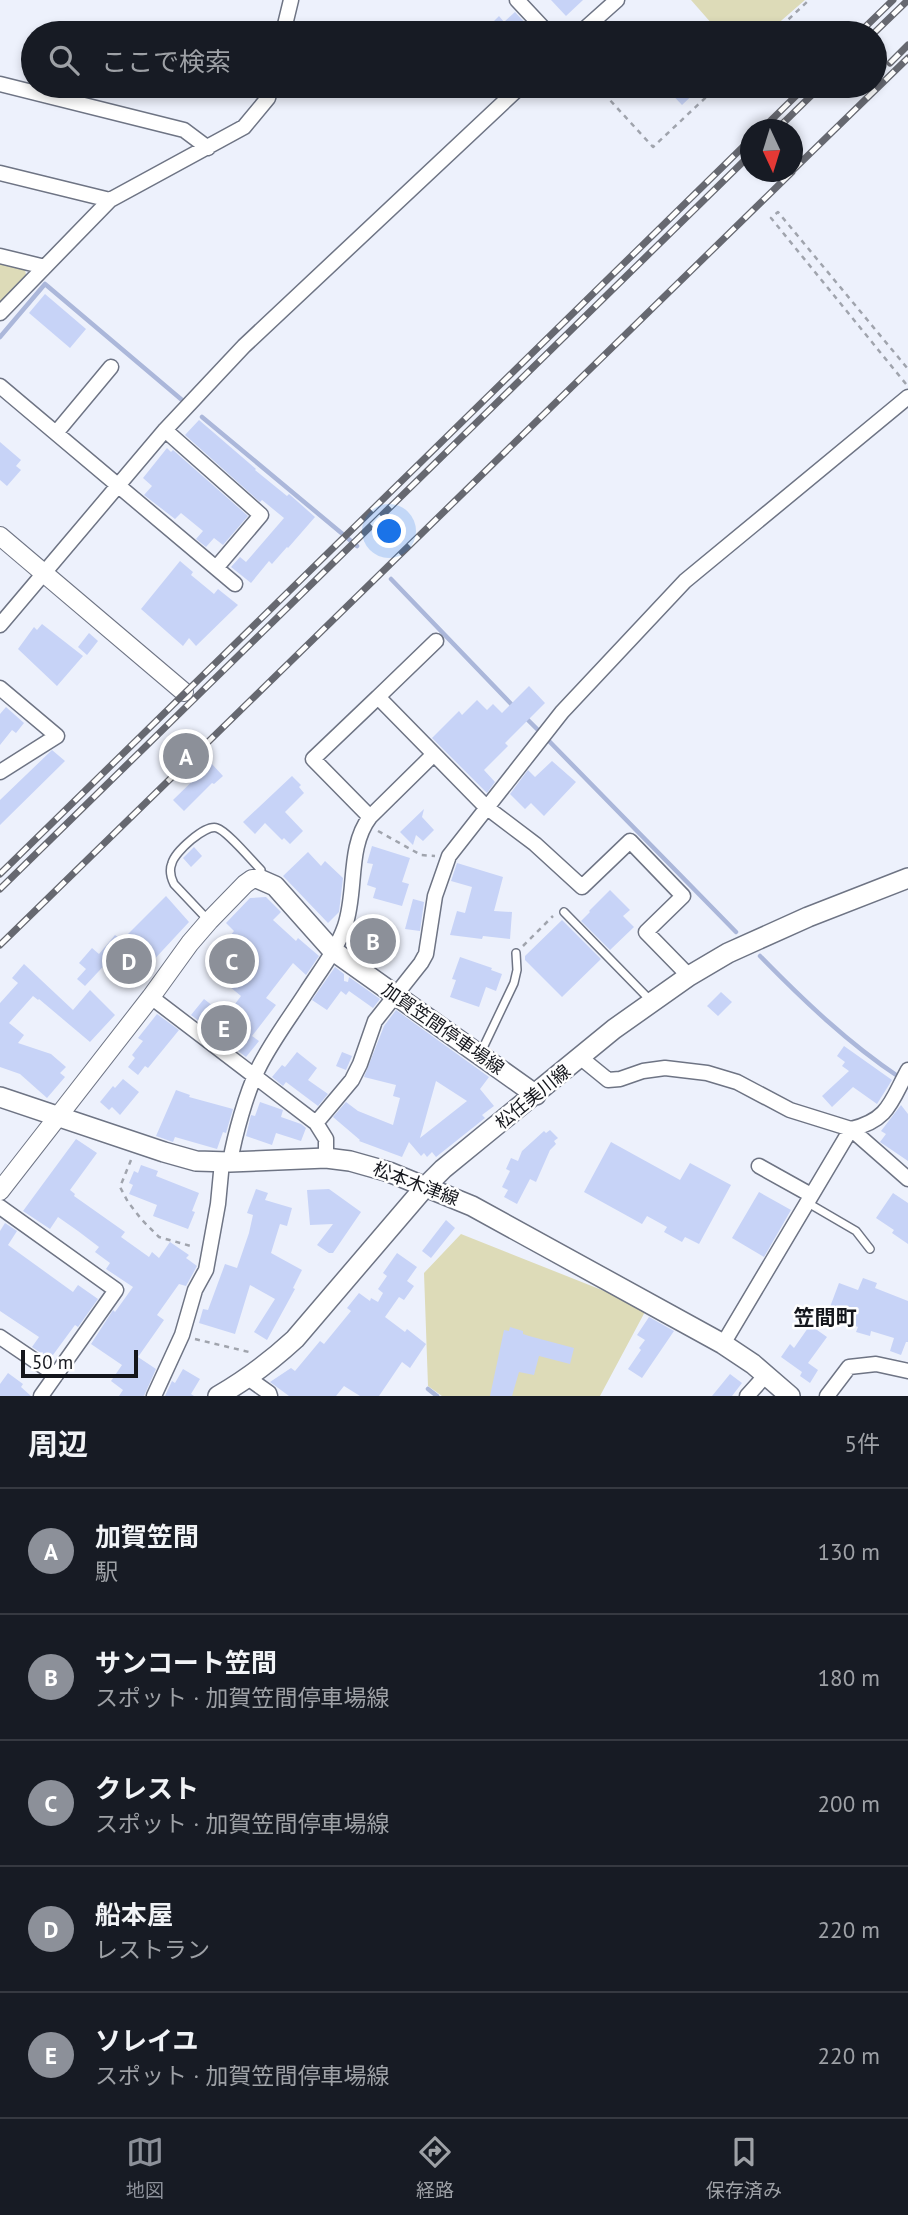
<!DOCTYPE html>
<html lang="ja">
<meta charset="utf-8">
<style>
body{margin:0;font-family:"PT Sans","Noto Sans JP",sans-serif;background:#20242c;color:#f1f3f6}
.compass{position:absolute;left:740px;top:119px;width:63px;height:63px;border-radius:50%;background:#171b24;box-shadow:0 4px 10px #0003;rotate:176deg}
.scale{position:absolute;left:21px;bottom:18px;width:117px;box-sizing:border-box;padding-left:7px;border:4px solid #14161c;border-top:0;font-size:19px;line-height:24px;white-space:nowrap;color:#14161c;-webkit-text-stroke:5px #fefefe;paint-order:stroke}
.you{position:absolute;left:390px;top:532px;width:24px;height:24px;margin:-18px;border:5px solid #fff;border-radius:50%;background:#1a73e8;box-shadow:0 0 0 10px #1a73e833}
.badge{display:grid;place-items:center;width:46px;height:46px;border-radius:50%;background:#8c9099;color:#fff;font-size:23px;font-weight:700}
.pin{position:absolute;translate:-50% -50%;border:4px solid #fff;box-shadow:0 2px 7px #0006}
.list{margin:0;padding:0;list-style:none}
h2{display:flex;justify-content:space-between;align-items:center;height:91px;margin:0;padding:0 28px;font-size:30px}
h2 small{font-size:23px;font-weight:400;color:#9ea1a6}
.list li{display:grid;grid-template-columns:46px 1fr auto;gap:21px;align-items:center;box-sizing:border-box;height:126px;padding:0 28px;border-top:2px solid #363941}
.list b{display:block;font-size:26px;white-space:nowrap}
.list p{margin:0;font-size:23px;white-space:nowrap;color:#9ea1a6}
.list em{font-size:23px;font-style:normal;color:#9ea1a6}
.icon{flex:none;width:38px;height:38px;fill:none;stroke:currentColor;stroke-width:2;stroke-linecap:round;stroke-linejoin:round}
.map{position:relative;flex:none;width:908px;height:1396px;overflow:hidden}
.search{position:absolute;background:#171b24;box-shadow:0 4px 10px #0003;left:21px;right:21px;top:21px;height:77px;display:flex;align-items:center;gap:18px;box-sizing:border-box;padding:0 24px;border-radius:38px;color:#9ea1a6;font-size:26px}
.sheet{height:721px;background:#171b24}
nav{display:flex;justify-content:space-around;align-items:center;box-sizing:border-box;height:98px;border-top:2px solid #363941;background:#171b24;font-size:19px;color:#9ea1a6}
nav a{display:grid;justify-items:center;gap:4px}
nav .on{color:#8c9099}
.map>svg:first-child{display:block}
.green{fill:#dddbb8}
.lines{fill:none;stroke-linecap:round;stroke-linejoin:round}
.stream{stroke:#abb7da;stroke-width:4.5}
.building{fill:#c7d3f7;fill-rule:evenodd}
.service-casing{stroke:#6e7484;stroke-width:10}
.minor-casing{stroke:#6e7484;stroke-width:17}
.tertiary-casing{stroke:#6e7484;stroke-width:20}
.secondary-casing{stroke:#6e7484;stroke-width:22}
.path{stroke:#a0a4ad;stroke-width:2.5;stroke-dasharray:5 5;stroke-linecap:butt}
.service{stroke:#fff;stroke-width:7}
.minor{stroke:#fff;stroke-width:14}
.tertiary{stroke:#fff;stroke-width:18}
.secondary{stroke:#fff;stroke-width:19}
.rail-casing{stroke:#666870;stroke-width:7}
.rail{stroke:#fefefe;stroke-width:4.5;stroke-dasharray:13;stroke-linecap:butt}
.labels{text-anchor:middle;stroke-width:5;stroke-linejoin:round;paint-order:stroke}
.street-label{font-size:18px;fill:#14161c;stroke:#fefefe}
.quarter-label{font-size:21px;font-weight:bold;fill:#14161c;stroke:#fefefe}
</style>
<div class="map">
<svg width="908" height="1396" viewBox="0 0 908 1396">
<rect width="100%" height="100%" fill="#edf1fc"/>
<path class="green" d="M691,0H805L767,33H720Z
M0,263L25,269L26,275L0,303Z
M461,1234L647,1308L600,1396H442L428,1386L424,1273Z"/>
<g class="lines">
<path class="stream" d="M0,337L45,284L182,400
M202,417L357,546
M391,579L514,707
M526,718L539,731
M547,739L736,932
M760,956C803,1000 848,1043 899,1077
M428,1389L437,1396"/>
</g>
<path class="building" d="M551,0H583L566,16Z
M515,12L529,27L523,33H492L494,31L489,26L499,16L504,22Z
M664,86H702L682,105Z
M45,294L86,329L70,348L29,313Z
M199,420L256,469L255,470L287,496L289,494L315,517L288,548L287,547L272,564L269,561L251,583L231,567L240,557L246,562L284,518L262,500L260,502L185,435Z
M0,442L21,460L16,466L21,470L7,486L0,480Z
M167,448L171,452L173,450L248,516L223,545L214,538L206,547L196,539L203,531L181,513L175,519L144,495L152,486L143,478Z
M180,561L193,572L191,575L214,594L218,589L238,605L196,646L189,638L183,646L141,609Z
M42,624L83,656L57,686L18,649L34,627L37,630Z
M89,633L98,641L87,655L78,647Z
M529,686L545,703L505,743L508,746L484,770L495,782L487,793L432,738L459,711L462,715L477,700L487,710L493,704L502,713Z
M6,707L24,723L16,733L12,730L0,745V714Z
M52,750L65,761L0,825V800Z
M552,761L576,782L544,816L531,803L525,809L510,794L528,770L535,777Z
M211,763L223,776L214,784L212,783L184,811L173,800Z
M292,776L301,785L299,787L304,793L285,812L303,831L290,844L284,838L282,840L265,823L255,834L243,822Z
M424,809L422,817L434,830L423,841L416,835L413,845L400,832Z
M372,846L410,858L402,882L409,884L402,906L373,898L376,888L367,885L373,864L367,863Z
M194,847L202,856L191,867L183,858Z
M308,852L321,866L325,861L343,878L339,912L328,923L283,876Z
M457,863L503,877L494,911L512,912L510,939L483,936L482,939L450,935L457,911L465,913L472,887L451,881Z
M610,890L630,910L623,916L634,927L610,950L581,921L590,912L589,911Z
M166,896L189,922L136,979L111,958L85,986L77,979L86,969L79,963L92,948L99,954L115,935L122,940Z
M266,897L281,912L273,920L296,941L298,938L319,956L306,975L293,963L266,998L276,1005L252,1036L259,1041L246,1057L191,1015L204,999L226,1016L241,996L208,969L221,953L218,951L234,931L226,923L250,898Z
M413,899L424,902L420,931L405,929Z
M562,920L601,959L562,997L525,960V956Z
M364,928L393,933V935L396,936L393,955L358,949Z
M460,957L492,968L491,970L502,974L496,991L486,987L479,1007L450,997L456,980L452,979Z
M24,964L73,1010L90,990L115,1015L90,1042L39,999L38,1000L33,996L9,1023L24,1035L18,1043L51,1054L66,1067L60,1073L65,1077L47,1098L20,1074L0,1067V1003L18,983L12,978Z
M335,967L344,974V981L348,982L349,977L380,999L373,1008L349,991L346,995L341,991L327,1010L312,1000Z
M721,992L732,1002L718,1016L707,1006Z
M396,1010L489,1077L480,1089L494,1106L482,1115L485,1118L436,1157L432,1152L427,1157L424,1153L421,1156L409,1142L402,1157L359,1141L360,1140L333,1117L346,1102L358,1111L393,1125L400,1098L393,1096L396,1085L364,1077L384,1026ZM436,1081L467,1101L420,1138Z
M157,1014L179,1030L148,1068L145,1066L138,1075L128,1067L135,1058L132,1055L143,1041L138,1038Z
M844,1046L892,1080L877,1104L853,1087L832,1107L822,1096L849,1071L842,1066L845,1062L837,1056Z
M297,1052L317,1068L308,1080L328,1094L318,1106L286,1082L283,1086L272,1077L282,1065L285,1067Z
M342,1052L352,1056L346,1070L336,1066Z
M123,1079L139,1092L120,1115L112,1107L109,1110L100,1102L113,1086L115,1088Z
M176,1090L190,1095L189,1097L233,1109L226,1133L223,1132L217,1149L175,1137L173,1142L156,1136Z
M260,1102L283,1110L281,1117L301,1124L306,1128L301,1141L276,1133L272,1145L246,1136L251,1115L255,1116Z
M901,1105L908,1114V1161L880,1142L886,1134L881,1131Z
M550,1130L558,1138L554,1141L556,1144L550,1150L536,1182L530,1179L517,1204L504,1197L508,1190L502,1187L510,1171L506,1169L511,1158L518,1161L522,1151L544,1131L546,1133Z
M76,1139L97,1153L70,1190L75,1194L74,1196L125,1232L121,1237L149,1257L152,1252L159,1258L170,1242L189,1255L186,1258L197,1266L186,1286L179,1284L157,1315L164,1320L138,1357L156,1369L144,1396H119L123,1390L111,1381L122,1365L91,1344L113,1310L115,1312L133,1287L106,1269L110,1263L95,1252L99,1247L78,1231L58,1217L50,1229L23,1211Z
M611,1142L680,1180L690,1163L731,1185L699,1244L685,1237L682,1242L664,1232L667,1227L647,1216L642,1224L584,1192Z
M141,1165L158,1171L156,1176L199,1193L192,1211L195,1212L188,1229L153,1216L157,1205L129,1194L133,1185L129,1183L134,1171L138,1173Z
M256,1189L268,1193L265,1200L292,1208L287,1226L280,1224L271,1253L302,1270L293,1288L295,1289L267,1340L254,1332L275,1299L250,1285L235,1334L199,1323L203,1309L208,1310L225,1264L237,1268L249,1233L253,1215L247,1213Z
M329,1189L361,1212L333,1253H329L317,1245L333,1224L310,1225L307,1190Z
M759,1192L791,1210L764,1257L732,1238Z
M893,1193L908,1203V1244L892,1233L894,1230L876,1218Z
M446,1220L455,1228L431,1258L422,1251Z
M5,1223L17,1231L8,1245L73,1292L78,1285L98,1299L78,1327L75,1325L50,1359L32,1347L39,1337L0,1311V1231Z
M397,1253L417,1267L407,1281L414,1286L404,1300L399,1297L385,1317L405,1332L407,1329L426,1344L410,1368L402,1362L379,1396H360L344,1386L336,1396H289L270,1382L291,1368L295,1371L320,1341L324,1344L351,1311L347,1308L359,1293L370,1301L371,1298L378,1302L383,1293L378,1289L387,1276L383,1273Z
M863,1278L877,1283L875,1288L908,1301V1342H906L901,1355L890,1351L894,1338L871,1331L870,1336L856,1332L858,1327L843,1321L846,1313L830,1307L839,1283L858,1290Z
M649,1317L674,1331L642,1378L628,1369L641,1350L639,1348L645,1340L637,1335Z
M810,1325L827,1337L808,1363L818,1370L810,1383L800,1376L802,1372L781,1357L790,1344L794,1348Z
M510,1327L523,1331V1334L529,1336L574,1348L570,1364L539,1356L534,1375L519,1372L512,1396H490L504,1330L509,1331Z
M183,1369L200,1379L191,1394L194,1396H165L172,1381L175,1383Z
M8,1373L23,1384L21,1387L31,1396H0V1384Z
M730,1374L742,1383L732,1396H712Z"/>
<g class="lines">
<defs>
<path id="service" d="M564,912L651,1001
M208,920L174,884C171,878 169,870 172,863C175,852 205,824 217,828C227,831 252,861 261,870L259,878
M482,1050L514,983L517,970L516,953
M808,1203L856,1231L870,1249"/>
<path id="minor" d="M517,0L548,33
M283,33L291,0
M580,33L617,0
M0,84L184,130L208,148
M0,173L110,200
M0,256L45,267
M0,313L110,200L244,127L268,98L271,86
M0,386L216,568L261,515L165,430
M56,433L111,367
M216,568L235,584
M0,625L165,430L244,346L521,86
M436,641L378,697L486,807L535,844L582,887L630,841L683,896L646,932L689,976
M0,688L57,736L0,772
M378,697L313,759L370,817L434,754
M151,997L316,1123L326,1139V1158
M581,1058L608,1080L620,1079L643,1071L665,1068L707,1073L737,1082L790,1110L851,1129L908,1179
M316,1123L352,1080L360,1064L375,1021L421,963L426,954L435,896L449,856L562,712L685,581L908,397
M230,1162C235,1134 246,1094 258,1069C271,1042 291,1016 307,991C320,971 337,949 345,926C357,891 347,847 370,817
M759,1166L811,1195
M0,1207L116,1290L41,1396
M0,1337L56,1375
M723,1344L851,1129C889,1120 891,1101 908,1070
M248,1378L269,1393L270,1396
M154,1396L182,1335L195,1290L206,1270L218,1204L222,1162
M747,1396L766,1375
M827,1396L849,1367L876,1364L908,1371"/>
<path id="tertiary" d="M0,536L184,692
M0,1191L151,997L190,943L209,921L245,884L252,879H259"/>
<path id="secondary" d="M259,879L275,886L332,950L536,1095
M0,1097L164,1152L196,1161L230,1162L326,1158L350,1161L389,1172L472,1206L723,1344L753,1364L790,1396
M218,1396C246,1380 271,1361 295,1339L425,1187L443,1169L614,1029L689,976L728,953L808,917L908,878"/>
</defs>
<use href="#service" class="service-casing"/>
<use href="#minor" class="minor-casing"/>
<use href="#tertiary" class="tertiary-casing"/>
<use href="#secondary" class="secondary-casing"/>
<path class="path" d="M774,33L809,0
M597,86L653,147L718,86
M906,384L771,218L778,212L908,369
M378,831L421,855L435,856
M523,946L553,916
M131,1160L120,1187L128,1202L142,1220L159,1237L194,1247
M195,1339L253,1353"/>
<use href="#service" class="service"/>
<use href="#minor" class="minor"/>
<use href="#tertiary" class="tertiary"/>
<use href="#secondary" class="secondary"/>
<defs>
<path id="rail" d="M859,33L893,0
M874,33L908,0
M890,63L908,45
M761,130L806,86
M776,130L821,86
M792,171L908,58
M0,874L750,140
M0,889L750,155
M0,945L792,172"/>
</defs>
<use href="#rail" class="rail-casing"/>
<use href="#rail" class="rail"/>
</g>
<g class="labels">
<g class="street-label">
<text transform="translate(443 1029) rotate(35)" y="6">加賀笠間停車場線</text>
<text transform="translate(533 1097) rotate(-39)" y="6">松任美川線</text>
<text transform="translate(416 1184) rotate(21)" y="6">松本木津線</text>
</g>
<g class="quarter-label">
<text x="825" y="1325">笠間町</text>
</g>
</g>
</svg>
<svg class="compass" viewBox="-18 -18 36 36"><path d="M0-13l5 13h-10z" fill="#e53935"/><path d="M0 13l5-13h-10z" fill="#9ea1a6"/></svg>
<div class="scale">50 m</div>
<div class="you"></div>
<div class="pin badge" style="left:186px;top:756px">A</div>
<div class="pin badge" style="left:373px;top:941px">B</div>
<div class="pin badge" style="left:232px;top:961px">C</div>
<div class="pin badge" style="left:129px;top:961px">D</div>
<div class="pin badge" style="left:224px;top:1028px">E</div>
<div class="search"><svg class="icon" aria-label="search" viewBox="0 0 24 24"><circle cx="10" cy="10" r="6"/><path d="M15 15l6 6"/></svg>ここで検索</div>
</div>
<section class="sheet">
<h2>周辺<small>5件</small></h2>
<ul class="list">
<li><span class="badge">A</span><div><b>加賀笠間</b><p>駅</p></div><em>130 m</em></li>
<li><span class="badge">B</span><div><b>サンコート笠間</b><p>スポット · 加賀笠間停車場線</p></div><em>180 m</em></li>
<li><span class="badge">C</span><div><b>クレスト</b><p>スポット · 加賀笠間停車場線</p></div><em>200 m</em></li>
<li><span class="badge">D</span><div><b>船本屋</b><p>レストラン</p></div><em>220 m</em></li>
<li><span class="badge">E</span><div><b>ソレイユ</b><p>スポット · 加賀笠間停車場線</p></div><em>220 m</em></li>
</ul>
</section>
<nav>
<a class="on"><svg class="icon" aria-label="map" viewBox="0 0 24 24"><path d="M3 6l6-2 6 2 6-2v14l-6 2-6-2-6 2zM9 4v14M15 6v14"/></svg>地図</a>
<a><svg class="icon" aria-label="directions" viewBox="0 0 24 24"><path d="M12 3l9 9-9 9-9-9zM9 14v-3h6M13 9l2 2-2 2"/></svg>経路</a>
<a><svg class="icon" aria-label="saved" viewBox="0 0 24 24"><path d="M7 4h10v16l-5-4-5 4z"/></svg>保存済み</a>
</nav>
